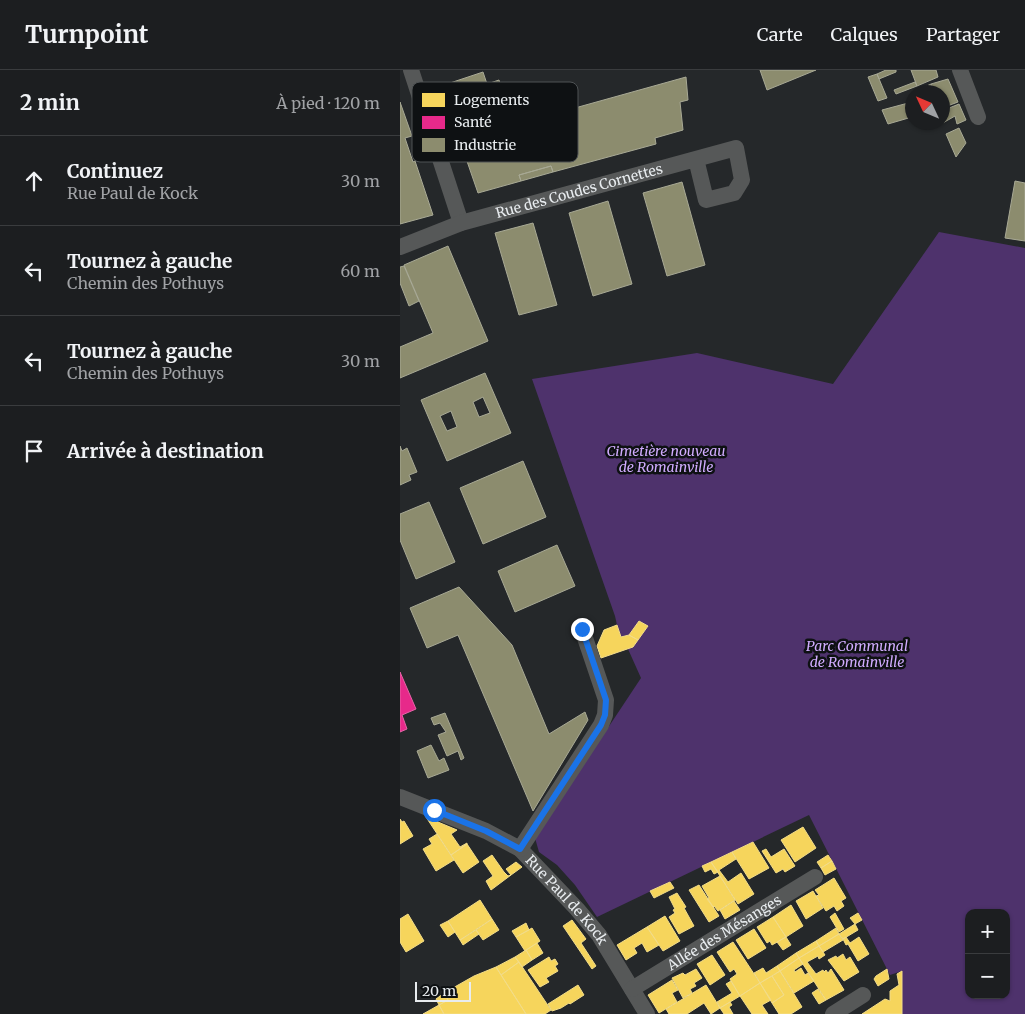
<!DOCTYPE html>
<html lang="fr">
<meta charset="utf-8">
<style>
body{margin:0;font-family:Merriweather,serif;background:#252729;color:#f1f3f6}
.controls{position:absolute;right:15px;bottom:15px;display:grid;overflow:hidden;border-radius:10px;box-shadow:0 1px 4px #0004}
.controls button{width:45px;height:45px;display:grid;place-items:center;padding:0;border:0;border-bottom:1px solid #3a3c3e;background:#1c1e20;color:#f1f3f6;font:25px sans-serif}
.compass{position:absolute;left:505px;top:15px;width:45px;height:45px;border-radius:50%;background:#1c1e20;box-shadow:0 1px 4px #0004;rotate:314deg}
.scale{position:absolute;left:15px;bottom:12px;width:56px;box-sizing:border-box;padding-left:5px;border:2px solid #e8ecef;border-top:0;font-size:14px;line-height:18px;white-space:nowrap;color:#e8ecef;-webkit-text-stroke:4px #0e1113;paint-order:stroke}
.stop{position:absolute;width:15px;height:15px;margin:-11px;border:4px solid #1a73e8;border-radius:50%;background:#fff}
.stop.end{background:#1a73e8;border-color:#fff;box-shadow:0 1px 5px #0008}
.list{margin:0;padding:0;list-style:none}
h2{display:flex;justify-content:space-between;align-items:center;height:65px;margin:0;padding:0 20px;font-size:21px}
h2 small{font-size:16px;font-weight:400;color:#a0a2a5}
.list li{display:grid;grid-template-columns:32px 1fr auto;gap:15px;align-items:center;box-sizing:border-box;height:90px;padding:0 20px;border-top:1px solid #3a3c3e}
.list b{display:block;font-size:19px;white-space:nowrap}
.list p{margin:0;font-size:16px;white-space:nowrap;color:#a0a2a5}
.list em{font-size:16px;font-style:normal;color:#a0a2a5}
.icon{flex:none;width:28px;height:28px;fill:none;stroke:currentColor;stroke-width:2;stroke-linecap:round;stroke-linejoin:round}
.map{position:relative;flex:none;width:625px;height:944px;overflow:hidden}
header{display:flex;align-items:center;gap:30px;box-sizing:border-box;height:70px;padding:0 25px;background:#1c1e20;border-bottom:1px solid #3a3c3e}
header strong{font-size:24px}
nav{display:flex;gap:28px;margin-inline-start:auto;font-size:18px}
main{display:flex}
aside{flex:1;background:#1c1e20}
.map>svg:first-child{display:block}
.green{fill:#4e326c;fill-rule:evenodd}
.homes{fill:#f6d55c;stroke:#f2dc88}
.health{fill:#e7298a;stroke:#e764a8}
.industry{fill:#8c8c6e;stroke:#a8a995;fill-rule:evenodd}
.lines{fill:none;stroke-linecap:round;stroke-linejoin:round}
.street{stroke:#565858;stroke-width:16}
.route{stroke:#1a73e8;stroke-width:6}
.labels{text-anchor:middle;stroke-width:5;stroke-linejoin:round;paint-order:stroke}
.street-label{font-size:14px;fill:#e8ecef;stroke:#0e1113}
.park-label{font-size:14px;font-style:italic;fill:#d1acff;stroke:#0e1113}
.key{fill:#0e1113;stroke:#4f5355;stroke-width:1}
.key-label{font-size:14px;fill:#e8ecef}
</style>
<header>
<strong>Turnpoint</strong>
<nav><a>Carte</a><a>Calques</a><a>Partager</a></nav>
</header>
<main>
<aside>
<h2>2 min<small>À pied · 120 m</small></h2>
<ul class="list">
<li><svg class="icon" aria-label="ahead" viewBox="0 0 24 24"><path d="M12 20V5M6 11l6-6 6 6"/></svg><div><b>Continuez</b><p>Rue Paul de Kock</p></div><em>30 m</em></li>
<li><svg class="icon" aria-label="left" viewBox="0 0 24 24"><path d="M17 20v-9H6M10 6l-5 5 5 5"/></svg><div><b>Tournez à gauche</b><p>Chemin des Pothuys</p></div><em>60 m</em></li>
<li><svg class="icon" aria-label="left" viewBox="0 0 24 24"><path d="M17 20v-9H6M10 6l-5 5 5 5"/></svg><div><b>Tournez à gauche</b><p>Chemin des Pothuys</p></div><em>30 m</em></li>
<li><svg class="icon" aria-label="arrive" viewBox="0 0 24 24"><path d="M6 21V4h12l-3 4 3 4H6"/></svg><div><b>Arrivée à destination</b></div></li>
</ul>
</aside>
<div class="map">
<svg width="625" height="944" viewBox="0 0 625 944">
<rect width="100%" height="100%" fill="#25282a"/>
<path class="green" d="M539,162L625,178V944H502V901L490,905L409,745L197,847L175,815L157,795L139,782L135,768L241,608L228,579L201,588L197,576L204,560L217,555L215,546L132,309L297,283L433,314ZM569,843H606V925H569Z"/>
<path class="homes" d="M239,551L248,556L238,570L229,565Z
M217,555L221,567L229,565L238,570L233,577L201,588L197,576L204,560Z
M26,747L57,760L51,764L60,777L67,773V774L51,785Z
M0,749L2,752L4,751L13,766L0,774Z
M403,757L416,778L395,792L381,770Z
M37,764L54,790L36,801L23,779L32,774L29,769Z
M353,772L369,798L349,809L332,782Z
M67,774L79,792L63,803L51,785Z
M366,779L371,787L384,779L395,796L385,802L383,799L376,803L362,781Z
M332,782L336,789L319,800L328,812L341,803L354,824L338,834L311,792Z
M92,785L104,802L108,806L111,805L91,820L86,811L93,806L83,791Z
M428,785L432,791L421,798L417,792Z
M432,791L436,799L425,805L421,798Z
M116,792L122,797L111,805L106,799Z
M311,792L318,802L314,804L311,799L305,802L302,796Z
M320,806L335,830L318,841L314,836L313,837L307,829L309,828L302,816Z
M434,808L446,828L441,831L444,836L437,841L434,836L426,841L416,826L419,825L415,820Z
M270,812L274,818L254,828L250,821Z
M299,815L319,846L309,852L289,820Z
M413,821L423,838L406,849L396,831Z
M277,823L286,837L284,838L294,856L279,864L269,847L275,843L273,840L275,839L269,827Z
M80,830L92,849L60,870L48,851Z
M334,831L340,840L325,849L320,840Z
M391,835L403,856L386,867L373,847Z
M435,843L444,859L439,862L430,847Z
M458,843L462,850L455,854L450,848Z
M8,844L24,871L6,882L0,872V849Z
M265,846L280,871L263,881L247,857Z
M373,847L386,867L372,875L370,871L367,873L357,857Z
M92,849L99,860L83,870L76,860Z
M172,850L186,869L181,873L196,896L192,899L163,856Z
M48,851L55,862L48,867L40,855Z
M126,853L129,860L116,867L112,861Z
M455,854L458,860L443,869L439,864Z
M247,857L259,875L247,882L242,873L234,878L237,883L226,890L217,875Z
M132,858L140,871L125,881L116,867Z
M436,858L439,864L419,876L416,871Z
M354,859L366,878L348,889L336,870Z
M76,860L79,864L63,875L60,870Z
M439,864L443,870L423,882L419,876Z
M386,867L391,875L383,880L377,872Z
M446,867L450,873L459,867L469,884L458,891L448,874L446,875L443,869Z
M416,871L419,876L399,888L396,883Z
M333,872L360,913L340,926L330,909L337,904L334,899L330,902L317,882Z
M137,873L143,883L132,890L126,880Z
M419,876L425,885L419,889L418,886L407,892L416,904L423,900L424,902L426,900L428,903L431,899L444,920L426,930L399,888Z
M126,880L132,890L122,897L115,887Z
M396,883L399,888L380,901L377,896Z
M443,884L446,890L450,887L459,902L444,911L428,890L436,886L437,888Z
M312,885L325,905L310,915L297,894Z
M115,887L119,892L101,905L96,897Z
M149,887L151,891L155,889L158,894L155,896L158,901L146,908L149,912L140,917L128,900Z
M399,888L403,894L394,900L395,902L401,898L405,905L408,903L414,911L394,923L380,901Z
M119,892L151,940L145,944H126L101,905Z
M377,896L380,901L360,913L354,903L363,898L366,903Z
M96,897L126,944H44L39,935L48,930L44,923L74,906Z
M296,899L302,908L294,913L296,916L290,919L292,923L283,928L272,908L283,903L285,905Z
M487,899L489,909L478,916L474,909L476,906Z
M380,901L402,937L391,944H379L372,933L384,925L372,906Z
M502,901V944H462L485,929L490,931V921L499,915L497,904Z
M372,906L384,925L372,933L360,913Z
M272,910L278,920L272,923L277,932L259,943L248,925Z
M331,911L340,926L320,938L317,932L332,923L326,914Z
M360,913L371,930L362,935L368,944H352L340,926Z
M178,915L184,925L170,934L169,933L161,938L152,941L148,934Z
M306,915L320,938L311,944L304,933L287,944H269L266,939Z
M418,919L426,930L419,934L412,923Z
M44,923L48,930L39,935L36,929Z
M330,932L332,935L329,937L333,944H324L320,938Z
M39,935L44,944H23Z"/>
<path class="health" d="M0,602L16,639L2,645L7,659L0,662Z"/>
<path class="industry" d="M360,0H416L367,20Z
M486,0H496V2L479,9L477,4Z
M511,0H536L538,7L517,16Z
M83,2L87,14L99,10L114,55L286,7L288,30L280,32L283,60L255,68L256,74L153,102L151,96L119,105L121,111L78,123L41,16Z
M477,4L487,28L478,31L468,7Z
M548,9L558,32L542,38V22H534L531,14Z
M515,12L517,16L496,24L494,20Z
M531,14L534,21L519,22L518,20Z
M0,32L12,66L5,68L13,92L15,91L33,145L0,154Z
M512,32V47L488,54L482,40Z
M559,34L566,50L557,54L555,46L541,54L542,38L544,40Z
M559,58L566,73L556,87L546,64Z
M151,96L153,102L121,111L119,105Z
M615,111L625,113V171L605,168Z
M282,112L305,195L267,206L243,123Z
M208,131L232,214L193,226L169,143Z
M133,153L157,235L119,245L95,163Z
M48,176L88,271L0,308V277L33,263L4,195Z
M4,196L19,231L9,236L0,213V197Z
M85,303L111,363L47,391L21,330ZM83,327L90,343L79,347L73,332ZM51,341L57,357L47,361L40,346Z
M0,376L2,381L7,378L17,402L9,405L11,410L0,415Z
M123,391L146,447L83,474L60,418Z
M29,432L55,492L16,509L0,470V444Z
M157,475L175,516L115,542L98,501Z
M59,517L112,575L149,664L185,642L188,650L133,741L58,565L27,578L10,538Z
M45,643L64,688L61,690L58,681L47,686L38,665L46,662L40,653L34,655L31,648Z
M31,675L39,691L44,688L49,700L28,708L17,681Z"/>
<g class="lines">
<g class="street">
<path d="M11,0L61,153"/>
<path d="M560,0L578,47"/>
<path id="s1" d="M0,177L61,153L336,78L342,110L334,123L306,130L296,89"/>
<path id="s2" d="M0,727L86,761L120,779L177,839L199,865L247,944"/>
<path d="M120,779L201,655L205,645L206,630L182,559"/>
<path id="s3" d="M232,919L415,807"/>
<path d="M433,944L463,925"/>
</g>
</g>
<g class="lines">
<path class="route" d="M34,740L86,761L120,779L201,655L205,645L206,630L182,559"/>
</g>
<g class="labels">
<g class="street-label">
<text dy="5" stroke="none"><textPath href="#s1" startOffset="188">Rue des Coudes Cornettes</textPath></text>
<text dy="5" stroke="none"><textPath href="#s2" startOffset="200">Rue Paul de Kock</textPath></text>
<text dy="5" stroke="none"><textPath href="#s3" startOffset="108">Allée des Mésanges</textPath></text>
</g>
<g class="park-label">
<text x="266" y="386">Cimetière nouveau<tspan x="266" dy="16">de Romainville</tspan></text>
<text x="457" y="581">Parc Communal<tspan x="457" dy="16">de Romainville</tspan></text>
</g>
</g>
<rect x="12" y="12" width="166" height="80" rx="8" class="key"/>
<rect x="22" y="23" width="23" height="14" fill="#f6d55c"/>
<rect x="22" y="46" width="23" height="13" fill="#e7298a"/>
<rect x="22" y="68" width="23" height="14" fill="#8c8c6e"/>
<g class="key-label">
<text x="54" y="35">Logements</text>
<text x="54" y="57">Santé</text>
<text x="54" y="80">Industrie</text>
</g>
</svg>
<div class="controls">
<button>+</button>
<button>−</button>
</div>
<svg class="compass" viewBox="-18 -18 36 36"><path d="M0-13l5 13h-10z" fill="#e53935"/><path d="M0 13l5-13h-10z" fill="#a0a2a5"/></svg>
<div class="scale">20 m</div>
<div class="stop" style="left:34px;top:740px"></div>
<div class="stop end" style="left:182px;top:559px"></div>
</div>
</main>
